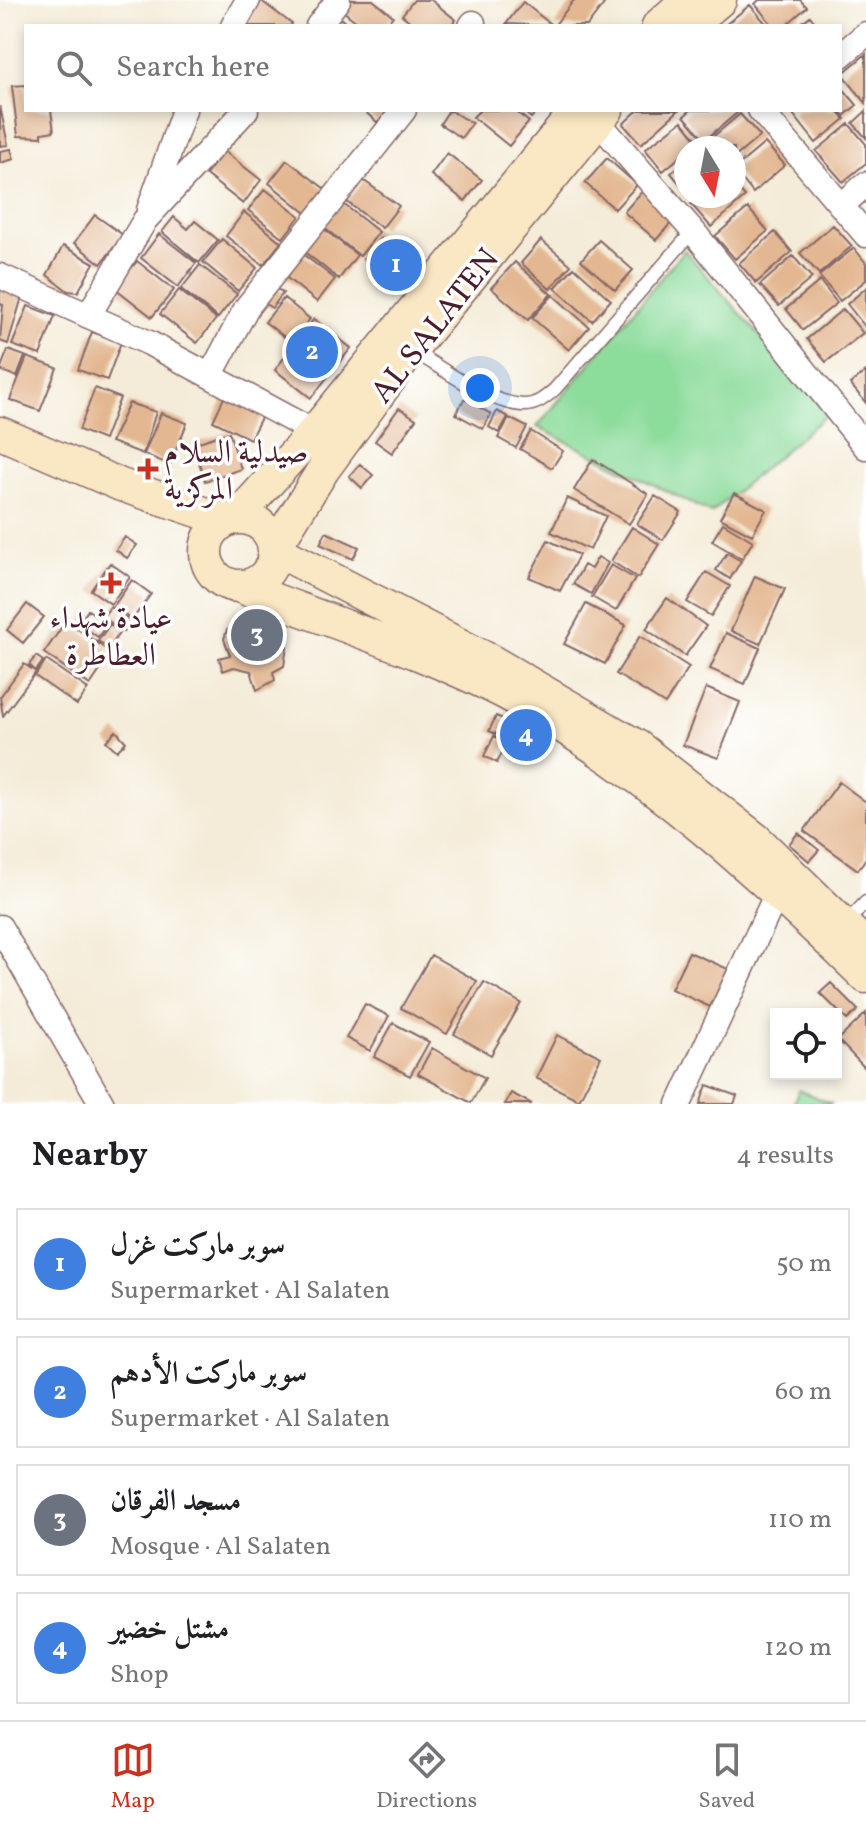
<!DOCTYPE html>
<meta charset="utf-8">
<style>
body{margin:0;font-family:Vollkorn,Amiri,serif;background:#f6f6f6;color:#202124}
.controls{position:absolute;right:24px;bottom:24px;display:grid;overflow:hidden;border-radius:0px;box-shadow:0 4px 12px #0003}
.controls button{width:72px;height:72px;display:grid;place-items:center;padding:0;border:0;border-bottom:2px solid #e0e0e0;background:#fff;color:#202124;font:40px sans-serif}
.compass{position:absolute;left:674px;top:136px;width:72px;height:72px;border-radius:50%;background:#fff;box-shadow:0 4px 12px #0003;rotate:170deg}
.you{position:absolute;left:480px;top:388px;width:28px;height:28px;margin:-20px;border:6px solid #fff;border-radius:50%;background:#1a73e8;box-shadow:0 0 0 12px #1a73e833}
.badge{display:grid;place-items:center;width:52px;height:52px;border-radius:50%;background:#c8321e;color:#fff;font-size:26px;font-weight:700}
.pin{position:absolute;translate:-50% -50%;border:4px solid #fff;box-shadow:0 2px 8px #0006}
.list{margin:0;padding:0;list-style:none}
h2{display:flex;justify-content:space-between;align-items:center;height:104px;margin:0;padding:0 32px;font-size:34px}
h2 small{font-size:26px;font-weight:400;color:#757577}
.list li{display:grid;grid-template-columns:52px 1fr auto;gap:24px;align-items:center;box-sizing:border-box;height:112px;margin:0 16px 16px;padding:0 16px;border:2px solid #e0e0e0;border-radius:0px}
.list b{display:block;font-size:30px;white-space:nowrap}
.list p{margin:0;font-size:26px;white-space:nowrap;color:#757577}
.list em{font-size:26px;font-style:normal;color:#757577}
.icon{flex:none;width:44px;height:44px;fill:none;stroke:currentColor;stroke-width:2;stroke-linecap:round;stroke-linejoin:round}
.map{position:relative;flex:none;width:866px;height:1104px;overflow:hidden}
.search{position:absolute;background:#fff;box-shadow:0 4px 12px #0003;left:24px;right:24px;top:24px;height:88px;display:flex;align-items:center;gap:20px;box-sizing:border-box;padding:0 28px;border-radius:0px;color:#757577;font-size:30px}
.sheet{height:616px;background:#fff}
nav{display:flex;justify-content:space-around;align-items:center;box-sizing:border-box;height:112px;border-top:2px solid #e0e0e0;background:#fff;font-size:22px;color:#757577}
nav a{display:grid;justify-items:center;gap:4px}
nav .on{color:#c8321e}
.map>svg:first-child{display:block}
.green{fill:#8cdc9b;stroke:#6b7e63;stroke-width:2}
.building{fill:#e3b791}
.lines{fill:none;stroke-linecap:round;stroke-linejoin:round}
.lane-casing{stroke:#866768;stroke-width:15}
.street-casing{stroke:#866768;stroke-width:27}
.secondary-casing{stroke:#866768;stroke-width:35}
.lane{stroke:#fff;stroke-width:12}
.street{stroke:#fff;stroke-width:24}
.secondary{stroke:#fae7c3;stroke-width:32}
.poi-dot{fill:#c8321e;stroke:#fff;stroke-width:3}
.labels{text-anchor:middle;stroke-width:7;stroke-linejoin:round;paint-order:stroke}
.street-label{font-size:32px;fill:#4a1f2b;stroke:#fff}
.poi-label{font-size:32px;fill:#4a1f2b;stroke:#fff;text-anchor:start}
</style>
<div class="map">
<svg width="866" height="1104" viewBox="0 0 866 1104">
<rect width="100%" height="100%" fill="#fff"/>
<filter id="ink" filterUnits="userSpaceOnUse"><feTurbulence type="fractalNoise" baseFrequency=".0125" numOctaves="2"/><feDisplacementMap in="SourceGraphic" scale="16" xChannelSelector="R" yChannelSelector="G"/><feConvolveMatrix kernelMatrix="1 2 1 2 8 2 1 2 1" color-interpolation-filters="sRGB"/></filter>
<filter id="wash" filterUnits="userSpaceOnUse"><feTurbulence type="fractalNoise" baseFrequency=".006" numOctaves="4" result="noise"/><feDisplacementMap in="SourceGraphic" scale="32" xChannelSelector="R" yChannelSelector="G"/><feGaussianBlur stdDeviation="1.8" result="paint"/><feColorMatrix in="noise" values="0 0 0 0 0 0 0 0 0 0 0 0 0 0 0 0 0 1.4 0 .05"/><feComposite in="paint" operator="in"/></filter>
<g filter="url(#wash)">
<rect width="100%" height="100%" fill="#f4ecd8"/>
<path class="green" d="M684,250L829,413L711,513L537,427Z
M799,1090L832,1104H793Z"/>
<g id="blocks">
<path class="building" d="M260,0L292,24L291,26H240Z
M351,0H373L393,16L385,26H362L343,11Z
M414,0H431L456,20L451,26H416L402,15Z
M574,0H599L604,4L587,26H554Z
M759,0H800L807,7L785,26H773L755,4Z
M523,2L553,26L506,24Z
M750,5L768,26H724Z
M810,16L818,26H798Z
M340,18L349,26H333Z
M866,54V103L842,74Z
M26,85V110H51L54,131L42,133V137L18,136L12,86Z
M840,85L857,105L844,116L840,111Z
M0,106L8,145L0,146Z
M363,110H390L378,123Z
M449,110L472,123L461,138L440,124Z
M480,110H514L529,122L509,146L473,117Z
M522,110H538L531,118Z
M638,110H679L641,144L623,124Z
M691,110H737L738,112L705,140L684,116Z
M798,110H837L845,119L816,143L793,114Z
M866,111V138L853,123Z
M740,114L760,136L734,158V148H716L709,140Z
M682,121L699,142L686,148V152L663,171L645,149Z
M849,124L866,144V163L843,182L816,151Z
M765,143L785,165L753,193L734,169Z
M11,149L14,159L0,163V151Z
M224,151L261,180L243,204L206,175Z
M447,153L482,180L465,201L431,175Z
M607,158L637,185L615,209L585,183Z
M287,160L325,189L306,213L269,183Z
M686,160V191L671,173Z
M363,180L399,206L382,228L347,202Z
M734,185L745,197L711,227L691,204L700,196H734Z
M645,188L677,216L656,240L624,212Z
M265,189L300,216L283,238L248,210Z
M342,203L379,232L360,256L323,227Z
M748,208L768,231L735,259L715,236Z
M244,212L281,242L263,265L226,236Z
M95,215L123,235L101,264L74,243Z
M174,217L188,229L195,221L218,240L199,263L162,232Z
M833,225L852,246L819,274L800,253Z
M320,226L357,255L339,279L302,250Z
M775,232L792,252L756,283L739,263Z
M159,234L196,263L178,287L141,258Z
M381,237L417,267L399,289L363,259Z
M222,239L257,268L238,291L203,262Z
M541,240L571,265L550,289L521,263Z
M599,240L633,270L615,290L581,260Z
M63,246L94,263L78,292L68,291L47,275Z
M854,248L866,263V280L840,301L819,276Z
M300,252L335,279L317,302L282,274Z
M793,256L812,278L779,306L760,285Z
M137,261L174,290L152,317L115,288Z
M515,262L551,294L528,320L491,288Z
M200,265L237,294L218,318L181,289Z
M574,267L611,300L592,321L555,288Z
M820,281L837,303L803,330L786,309Z
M273,286L283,293L272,308L262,302Z
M866,288V328L847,304Z
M0,289L22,297L8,344L0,341L3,305L0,304Z
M179,290L216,319L197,343L160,314Z
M553,295L589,327L569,350L532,318Z
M284,298L310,319L291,342L265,322Z
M28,306L55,316L40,355L12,345Z
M843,309L863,333L826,362L807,339Z
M314,319L351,348L332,372L295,343Z
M92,332L121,342L107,380L78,370Z
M292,347L329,375L311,398L275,370Z
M8,350L25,356L17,377L0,370Z
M27,357L57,368L40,411L10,400Z
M866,371V403L850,384Z
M95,388L120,398L104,440L79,430Z
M228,389L266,408L250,439L213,421Z
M464,399L491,414L483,429L456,414Z
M129,403L156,412L143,454L111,442Z
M399,408L416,419L392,453L375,441Z
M497,411L508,417L499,433L489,427Z
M161,413L187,423L170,465L144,454Z
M509,418L527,427L516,448L498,438Z
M531,431L563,451L552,468L520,449Z
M229,432L241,469L205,481L193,444Z
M593,459L648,494L629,524L574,490Z
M360,464L373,475L362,488L349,476Z
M734,493L766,510L752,535L720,518Z
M655,496L681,512L663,540L637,524Z
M567,498L606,516L590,550L551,532Z
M723,523L753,541L742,559L712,541Z
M632,527L659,544L638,578L611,561Z
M326,532L359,547L353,559L320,544Z
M125,537L137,545L127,558L116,550Z
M548,540L579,555L560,591L529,577Z
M727,553L741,561L730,579L716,570Z
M598,557L608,563L591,594L573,584L584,565L591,569Z
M110,563L130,577L111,604L91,590Z
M611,565L635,579L616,611L592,597Z
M706,572L730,586L711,616L687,602Z
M755,576L785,589L760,644L731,631Z
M132,580L151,594L132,620L113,607Z
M667,598L706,626L685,656L646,629Z
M27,604L44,617L23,643L7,630Z
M586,604L626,625L605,664L564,644Z
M110,607L131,622L124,632L103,617Z
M88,610L108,623L98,637L79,624Z
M66,621L112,653L90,685L44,653Z
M246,623L269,626L281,645L287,646L284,666L273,672L275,680L257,690L251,671L234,667L223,671L219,658L230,655L224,639L227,630Z
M110,624L120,632L109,648L98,641Z
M726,633L760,648L745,684L710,669Z
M640,636L689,667L665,704L616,674Z
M36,656L43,661L36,671L29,665Z
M46,660L88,689L77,705L35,676Z
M24,664L36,672L3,716L0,697Z
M706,688L740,702L718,758L683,745Z
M496,716L514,724L507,739L489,731Z
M116,731L126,742L117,751L106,741Z
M494,736L507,743L497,763L484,756Z
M839,782L866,802V858L858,870L804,831Z
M798,833L819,850L809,861L789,844Z
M689,952L728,969L710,1007L671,989Z
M431,955L477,981L447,1034L401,1008Z
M484,982L521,1003L491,1055L454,1034Z
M831,983L858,1010L847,1020L820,993Z
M365,1004L389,1016L370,1051L346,1038Z
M866,1013V1065L864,1067L838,1040Z
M393,1023L429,1042L410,1076L374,1057Z
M557,1035L601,1057L579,1100L536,1078Z
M432,1048L485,1078L471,1103L418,1074Z
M707,1085L737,1096L734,1104H700Z
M511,1093L532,1104H505Z"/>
</g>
</g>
<g filter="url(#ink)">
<use href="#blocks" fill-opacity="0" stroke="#866768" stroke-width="2"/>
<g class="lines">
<defs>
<path id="lane" d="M414,352C445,369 485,402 522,405C536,406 546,397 555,389L693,231
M846,923L866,902"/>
<path id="street" d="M233,26L248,0
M318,26L338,0
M471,26L473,23
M840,56L866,34
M588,110L693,231L866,447
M760,110L866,235
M842,205L866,184
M149,210L184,110
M0,276L149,343L314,432
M88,316L145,220L246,110
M210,376L247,307L404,110
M0,927L102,1104
M679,1104L777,893"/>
<path id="secondary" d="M658,26L687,0
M689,26L720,0
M607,110L411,350L323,470L274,549L493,662L637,746L756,839L866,946
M0,433L121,485L225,520
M237,517L314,432L577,110
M206 552a34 34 0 1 1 68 0a34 34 0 1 1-68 0Z
M241,587C330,622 433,654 516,699C647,772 759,873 866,977"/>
</defs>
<use href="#lane" class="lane-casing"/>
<use href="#street" class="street-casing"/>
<use href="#secondary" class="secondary-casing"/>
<use href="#lane" class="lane"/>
<use href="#street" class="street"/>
<use href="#secondary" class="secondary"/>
</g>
</g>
<g class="poi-dot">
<path d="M144 457h8v8h8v8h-8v8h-8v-8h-8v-8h8z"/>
<path d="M107 571h8v8h8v8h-8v8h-8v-8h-8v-8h8z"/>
</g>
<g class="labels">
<g class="street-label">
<text transform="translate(434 325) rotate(-52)" y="11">AL SALATEN</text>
</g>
<g class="poi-label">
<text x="164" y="462">صيدلية السلام<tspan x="164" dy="37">المركزية</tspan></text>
<text x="111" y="628" text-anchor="middle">عيادة شهداء<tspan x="111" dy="37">العطاطرة</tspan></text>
</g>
</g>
</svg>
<div class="controls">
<button><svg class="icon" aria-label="locate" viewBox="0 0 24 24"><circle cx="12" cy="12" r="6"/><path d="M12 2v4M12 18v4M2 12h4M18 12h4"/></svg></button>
</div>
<svg class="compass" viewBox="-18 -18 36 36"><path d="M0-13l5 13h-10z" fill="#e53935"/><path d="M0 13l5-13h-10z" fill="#757577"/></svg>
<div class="you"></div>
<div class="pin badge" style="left:396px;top:265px;background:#3f7fe0">1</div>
<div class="pin badge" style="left:312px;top:352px;background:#3f7fe0">2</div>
<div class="pin badge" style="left:257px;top:635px;background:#6b7280">3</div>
<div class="pin badge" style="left:526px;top:735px;background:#3f7fe0">4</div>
<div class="search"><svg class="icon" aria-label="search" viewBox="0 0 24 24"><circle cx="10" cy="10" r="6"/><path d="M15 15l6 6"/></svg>Search here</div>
</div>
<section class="sheet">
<h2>Nearby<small>4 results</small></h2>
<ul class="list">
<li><span class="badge" style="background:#3f7fe0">1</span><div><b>سوبر ماركت غزل</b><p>Supermarket · Al Salaten</p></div><em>50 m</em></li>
<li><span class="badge" style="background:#3f7fe0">2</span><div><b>سوبر ماركت الأدهم</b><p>Supermarket · Al Salaten</p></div><em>60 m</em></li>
<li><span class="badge" style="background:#6b7280">3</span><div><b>مسجد الفرقان</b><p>Mosque · Al Salaten</p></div><em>110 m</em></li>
<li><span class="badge" style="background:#3f7fe0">4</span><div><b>مشتل خضير</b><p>Shop</p></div><em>120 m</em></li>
</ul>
</section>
<nav>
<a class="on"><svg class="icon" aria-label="map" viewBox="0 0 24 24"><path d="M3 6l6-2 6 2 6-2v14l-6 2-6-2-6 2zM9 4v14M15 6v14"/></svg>Map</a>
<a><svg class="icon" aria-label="directions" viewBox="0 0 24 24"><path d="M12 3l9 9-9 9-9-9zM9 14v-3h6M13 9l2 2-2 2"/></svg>Directions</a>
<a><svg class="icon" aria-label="saved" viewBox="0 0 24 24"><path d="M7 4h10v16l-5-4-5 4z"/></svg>Saved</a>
</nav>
